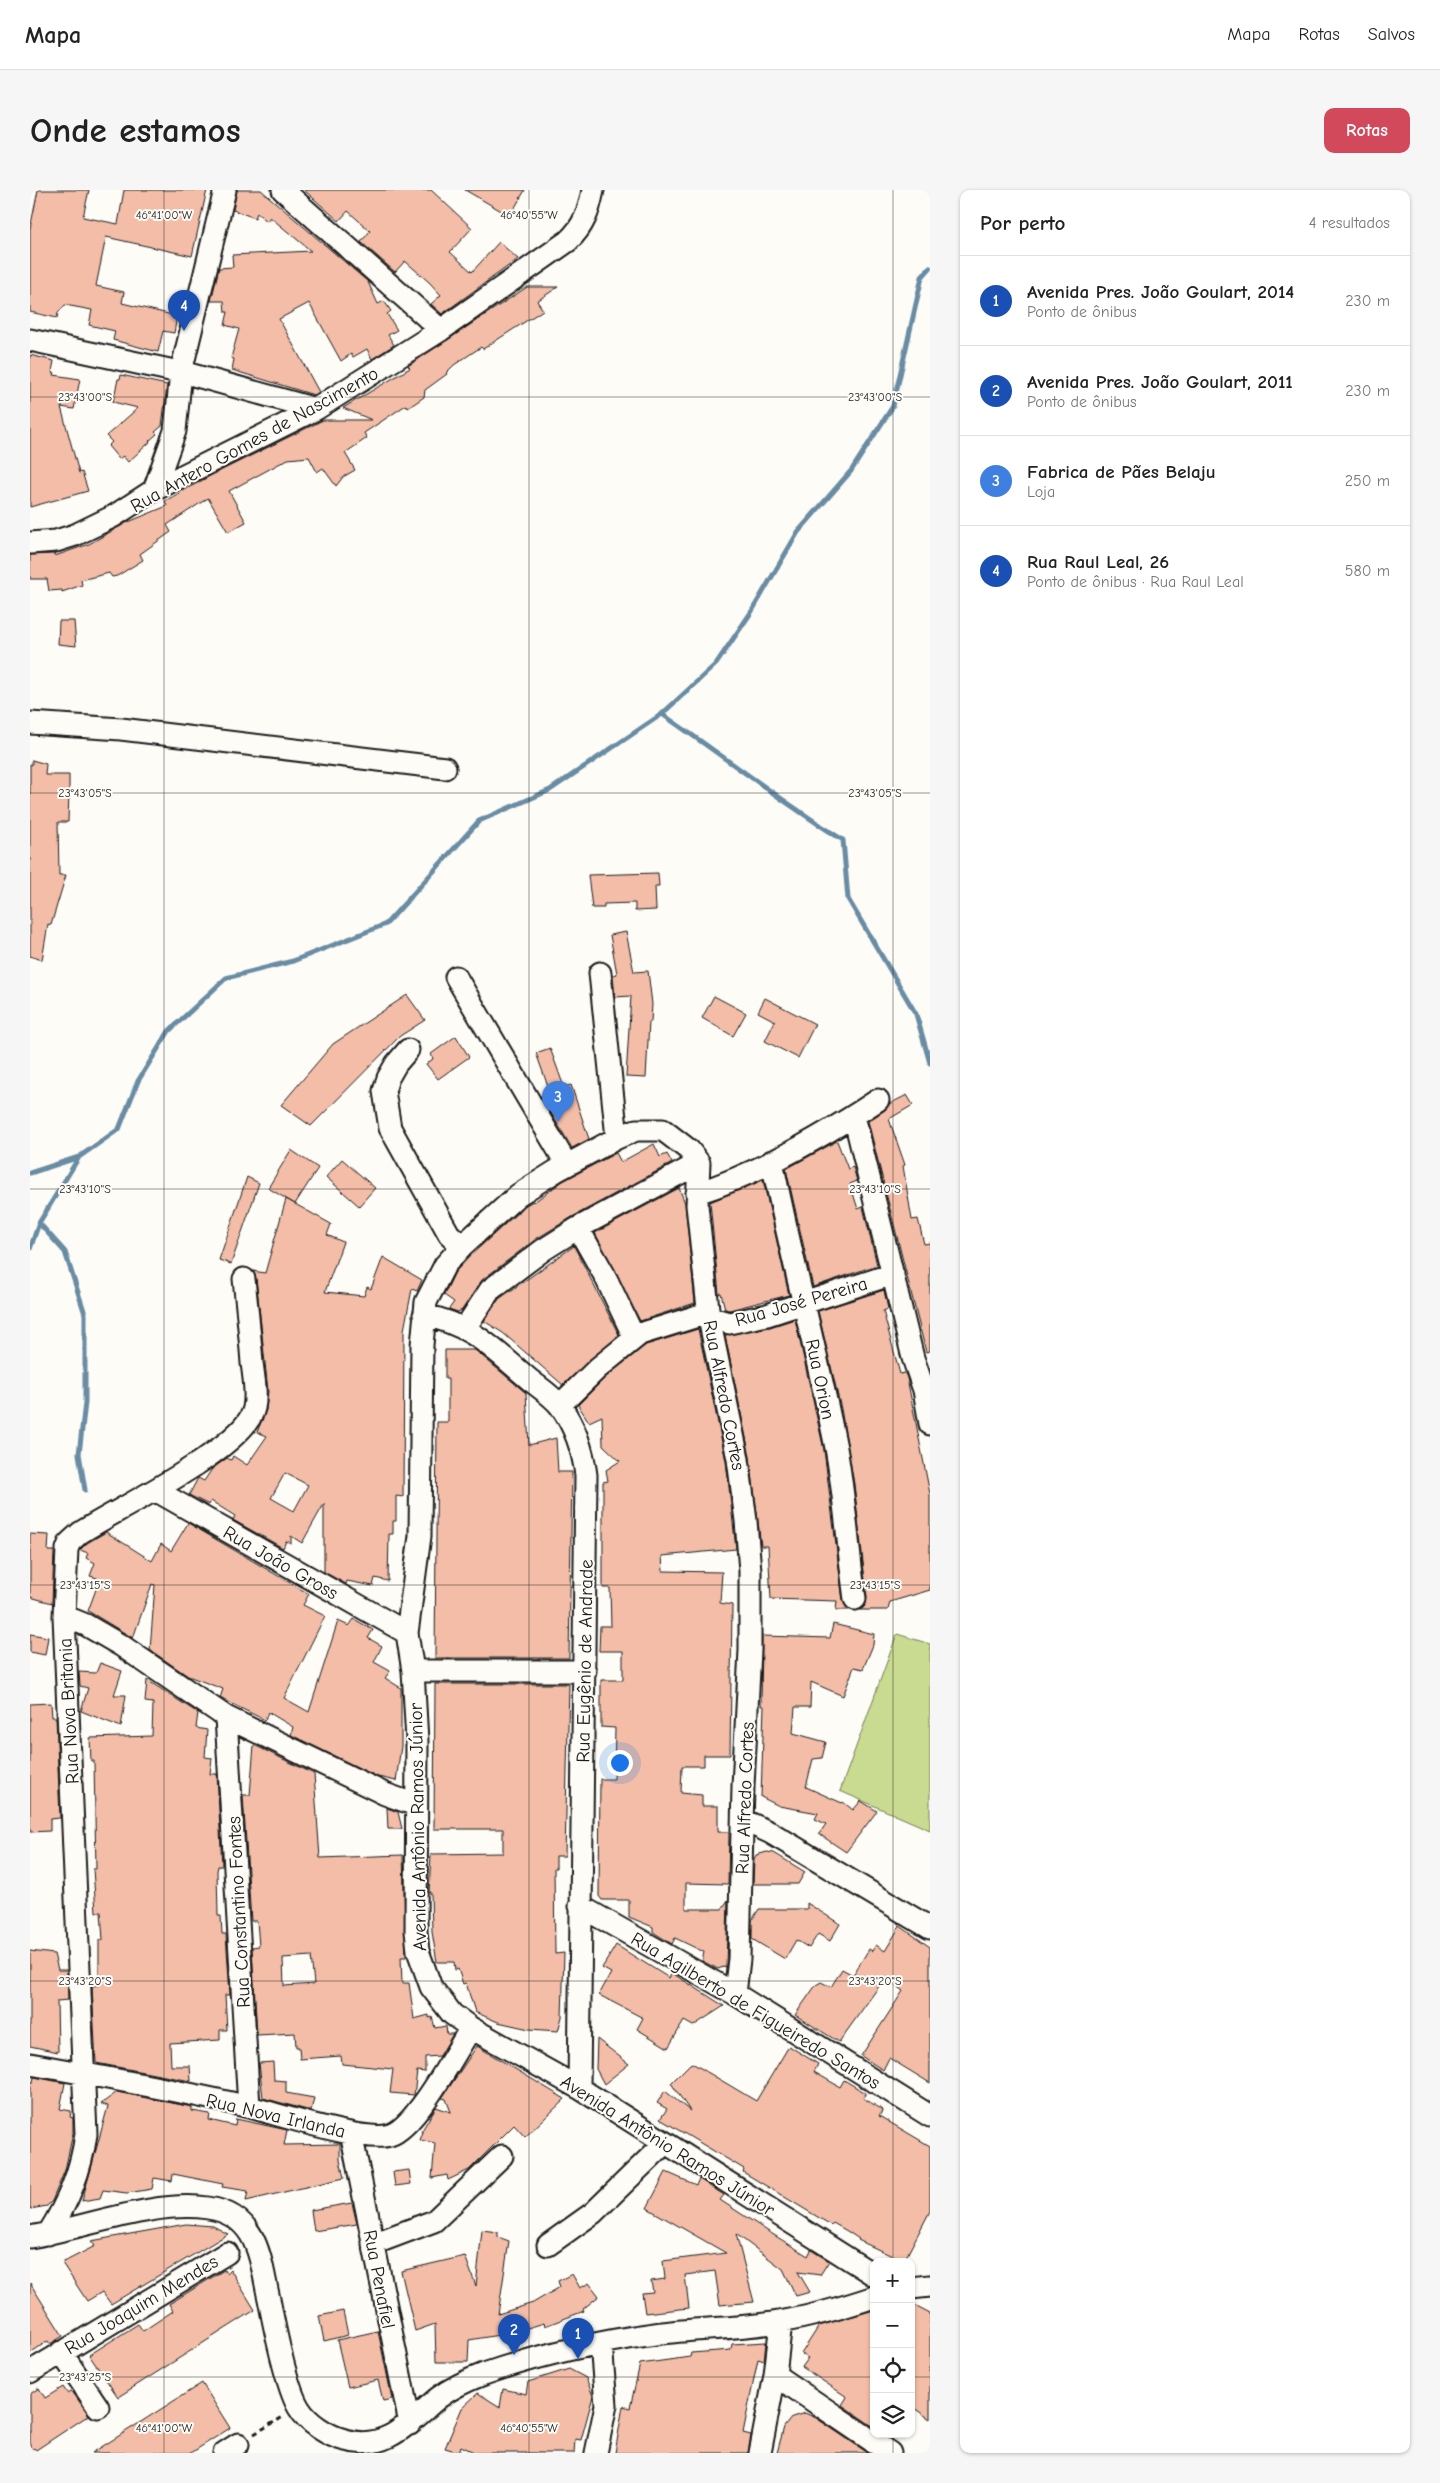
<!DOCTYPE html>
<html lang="pt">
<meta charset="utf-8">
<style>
body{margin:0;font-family:"Comic Neue",sans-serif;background:#f6f6f6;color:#222}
.controls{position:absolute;right:15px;bottom:15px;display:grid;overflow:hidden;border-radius:10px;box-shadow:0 1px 4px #0004}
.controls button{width:45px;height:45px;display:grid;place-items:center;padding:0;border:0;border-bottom:1px solid #e0e0e0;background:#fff;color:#222;font:25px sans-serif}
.you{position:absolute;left:589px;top:1572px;width:18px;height:18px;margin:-12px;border:4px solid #fff;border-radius:50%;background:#1a73e8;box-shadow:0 0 0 8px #1a73e833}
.badge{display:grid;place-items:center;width:32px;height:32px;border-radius:50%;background:#d1495b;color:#fff;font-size:16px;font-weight:700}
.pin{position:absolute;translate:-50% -41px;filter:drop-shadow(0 1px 2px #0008)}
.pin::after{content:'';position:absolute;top:26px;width:18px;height:15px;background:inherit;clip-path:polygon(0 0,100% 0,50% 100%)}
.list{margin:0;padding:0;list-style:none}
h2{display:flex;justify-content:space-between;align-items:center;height:65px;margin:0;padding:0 20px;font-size:21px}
h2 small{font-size:16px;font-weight:400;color:#767676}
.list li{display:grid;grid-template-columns:32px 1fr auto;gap:15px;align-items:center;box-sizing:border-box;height:90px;padding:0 20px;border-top:1px solid #e0e0e0}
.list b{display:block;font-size:19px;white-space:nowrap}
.list p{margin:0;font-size:16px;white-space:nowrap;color:#767676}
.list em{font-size:16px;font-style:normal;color:#767676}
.icon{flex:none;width:28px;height:28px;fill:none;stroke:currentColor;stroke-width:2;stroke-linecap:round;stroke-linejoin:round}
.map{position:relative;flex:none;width:900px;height:2263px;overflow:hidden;border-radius:10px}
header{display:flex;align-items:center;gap:30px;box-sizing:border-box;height:70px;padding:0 25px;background:#fff;border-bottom:1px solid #e0e0e0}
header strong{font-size:24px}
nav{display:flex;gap:28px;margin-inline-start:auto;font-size:18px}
.intro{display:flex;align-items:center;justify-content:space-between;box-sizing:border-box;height:120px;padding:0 30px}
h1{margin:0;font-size:35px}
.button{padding:12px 22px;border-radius:10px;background:#d1495b;color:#fff;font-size:18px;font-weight:700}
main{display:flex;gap:30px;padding:0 30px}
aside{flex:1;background:#fff;border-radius:10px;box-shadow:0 1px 4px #0004}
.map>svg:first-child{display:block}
.green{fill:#c9db90;stroke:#727c56}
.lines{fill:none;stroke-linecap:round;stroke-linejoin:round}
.stream{stroke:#698ca3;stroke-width:5}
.building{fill:#f3bda7;stroke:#1c1c1c;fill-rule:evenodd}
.minor-casing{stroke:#1c1c1c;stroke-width:25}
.path{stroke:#1c1c1c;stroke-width:3;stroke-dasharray:5 4;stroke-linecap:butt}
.minor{stroke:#fdfcf7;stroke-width:21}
.ticks{fill:none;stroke:#1c1c1c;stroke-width:1;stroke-opacity:0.45}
.labels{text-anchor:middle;stroke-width:4;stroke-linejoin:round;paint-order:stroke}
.street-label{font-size:19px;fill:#1c1c1c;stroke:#fdfcf7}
.ticks-label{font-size:12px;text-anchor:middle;fill:#1c1c1c;stroke:#fdfcf7;stroke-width:4;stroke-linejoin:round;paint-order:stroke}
</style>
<header>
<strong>Mapa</strong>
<nav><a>Mapa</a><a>Rotas</a><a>Salvos</a></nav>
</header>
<div class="intro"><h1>Onde estamos</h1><a class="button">Rotas</a></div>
<main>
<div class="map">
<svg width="900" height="2263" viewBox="0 0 900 2263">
<rect width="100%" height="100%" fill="#fdfcf7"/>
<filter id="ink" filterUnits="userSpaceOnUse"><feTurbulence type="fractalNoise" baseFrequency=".02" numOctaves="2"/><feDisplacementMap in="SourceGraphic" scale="10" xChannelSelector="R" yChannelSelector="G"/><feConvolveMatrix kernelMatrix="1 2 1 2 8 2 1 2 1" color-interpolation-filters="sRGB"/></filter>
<g filter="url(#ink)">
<path class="green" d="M867,1444L900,1454V1640L810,1601Z"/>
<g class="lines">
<path class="stream" d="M632,524C693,566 751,611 813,650L818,709L886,824L900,873
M0,983L49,967
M0,1059L9,1033
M55,1300L49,1264L55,1213V1124L35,1062L9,1033L49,967L89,939L108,891L139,841L196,788L263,771L356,734L449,631L520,600L632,524L686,474L722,421L768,342L821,281L863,216L892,87L900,78"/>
</g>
<path class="building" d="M8,0H59L53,27L88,34L94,0H177L162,66L76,47L66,96L94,102L92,113L147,126L144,143L133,141L128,162L83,150L85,141L59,135L62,120L35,115L28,123L27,128L0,122V39Z
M207,0H231L338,92L348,114L354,111L361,121L357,124L367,140L358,145L364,155L342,169L337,159L323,167L321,164L311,171L279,113L249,129L289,202L284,205L202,180L204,169L201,168L209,139L195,135L198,122H195L194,111H181L189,78L203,77L202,65L281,61L240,27L237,31L227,23L225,28L203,20Z
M274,0H401L442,38L420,62L442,82L469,52L488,69L412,124L401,114L411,105L399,92L375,71L365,82L331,52L340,41L318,21L309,31Z
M435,0H495L480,26Z
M497,97H528L507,111L513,120L453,159L451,157L424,175L416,183L417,184L395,200L394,207L378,218L376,215L334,243L337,248L315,263L325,280L313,287L306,296L293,278L287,282L279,267L258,269L199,301L216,332L198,342L178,308L137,335L141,342L110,364L113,370L87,386L82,387L79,383L51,390L52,395L32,402V400L19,401L17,389H0V365L25,364V366L59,354L96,333L137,316L135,311L180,286L293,230H342L313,218L380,178L378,176Z
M0,165L24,171L22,182L25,183L24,185L50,189L44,219L31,217L49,283L52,282L58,301L0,317Z
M91,185L137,195L132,236L125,242L127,244L119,251L120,252L98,272L93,266L89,269L78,256L82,252L76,246L108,218L83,212L88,189H90Z
M29,431H44L46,456L28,454Z
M2,570L16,574L15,585H39V600L38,632H28L29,685H36L21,735L18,734L12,770L0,766V574L2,575Z
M628,683L629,696H625L626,720L605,721V713L574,714V718H562L558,685Z
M596,742L604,782L618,781L622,814L621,832H619L616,888L596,887L601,806L585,807L583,785L587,784L580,745Z
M377,805L395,830L370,846L281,936L251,915L303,854Z
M684,806L716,823L703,846L672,828Z
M735,808L785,834L768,868L735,851L745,831L728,822Z
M426,846L439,867L408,889L396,874L403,869L401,864Z
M520,858L534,897L541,895L559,949L542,958L511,906L520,902L506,863Z
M877,905L883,915L859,929L875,975L873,976L882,1030L888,1029L894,1054L900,1053V1161L896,1162L838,931L855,920L859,914Z
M807,951L818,979L823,977L827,991L820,994L828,1019L833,1017L847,1075L783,1097L756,979Z
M624,954L630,967L637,964L642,973L542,1027L506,1049L452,1090L432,1120L428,1122L419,1119L424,1112L414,1105L425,1082L441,1065L496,1015L503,1011L504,1012L533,991L586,963L591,972Z
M261,960L288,978L265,1014L238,998Z
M312,969L345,998L329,1016L296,987Z
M217,987L229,993L201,1074L189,1070Z
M733,990L759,1105L699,1120L695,1119L691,1103L689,1104L680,1012Z
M649,998L655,1013L665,1113L610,1131L565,1043Z
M256,1009L301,1034L297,1045L313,1052L295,1102L334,1106L337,1097L341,1099L353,1067L392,1090L387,1101L382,1099L374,1140L373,1307L366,1306V1331H363V1344H359L358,1391L345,1388L343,1396L317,1391L316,1394L294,1382V1314L272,1353L261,1346V1353L256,1351L253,1358L203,1330L205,1326L181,1311L179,1315L159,1305L168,1288L174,1291L182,1279L197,1268L201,1270L203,1266L217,1275L237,1246L227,1242L236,1220L238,1201L226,1088L223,1081L235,1083ZM255,1283L278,1295L264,1321L241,1308Z
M544,1056L589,1145L533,1195L473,1143L454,1131L469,1109Z
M854,1100L858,1119L853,1121L870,1184L875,1183L877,1188L900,1304V1400L860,1412L858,1420H830L836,1414L837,1407L824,1294L811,1219L788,1121Z
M765,1129L794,1260L813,1411L819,1420H806L807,1411L741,1409L738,1356H731L720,1267L695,1145L740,1137Z
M668,1139L696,1271L706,1359L632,1366L633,1381L692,1382L690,1413L702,1415L700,1565H674V1576H652L651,1603L672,1605V1616H688V1642H699L698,1694L656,1693V1719H692L698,1710L696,1776L688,1779L672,1771L674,1762L645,1748L642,1754L623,1742V1737L599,1727V1710H572L569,1706L570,1589H584L585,1538L571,1537V1490H593V1461H569L570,1436H581L580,1398H573V1292L578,1291L576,1280L590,1271L573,1255L572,1226L559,1232L548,1215L576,1187L616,1155Z
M415,1160H445L496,1203L499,1255L526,1248L528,1282H542L539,1468H405L407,1232H418V1189H415Z
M158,1333L279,1404L273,1415L295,1426L254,1508L279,1522L308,1431L319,1436L324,1429L343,1440L338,1448L352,1456L344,1472L360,1481L355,1488L371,1498V1556L366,1591L348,1587L261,1545L263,1537L238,1522L235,1530L196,1511L190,1508L193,1499L158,1486L120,1460L125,1395L122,1394L103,1448L58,1421L68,1394L65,1393L67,1388L60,1386L65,1373L56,1368L58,1363L50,1360L57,1353L76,1342L122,1371L131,1354L141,1361Z
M0,1344L19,1345L18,1361H24L22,1413L0,1407Z
M803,1434L844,1444L843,1455L833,1479L824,1477L813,1506L781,1492L780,1517H765L763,1543L796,1552L792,1568L783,1569L776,1597L812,1613L813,1612L823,1620L831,1611L847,1621L816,1662L789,1644L796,1634L785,1629L788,1623L749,1616L731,1607L734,1516H731L732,1446L800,1448Z
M0,1444L18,1447L15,1465L0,1462Z
M70,1473L92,1481L84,1505H96L91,1537L51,1521L58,1498L50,1496L49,1482L66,1483Z
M117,1490L168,1523L166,1538L177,1540L175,1567L182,1568L180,1584H187L192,1676H188L187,1681L188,1726H191L192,1744H196L200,1805H195L197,1840H190V1850L140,1853L141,1876H160L161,1891L66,1873L62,1796L69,1795V1750H73L71,1722H66L63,1679H66L64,1571H61L60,1548L122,1546L123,1513L115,1512Z
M405,1494H539L535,1666H526V1678H524L525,1764L534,1763L532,1827L528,1841L499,1839L468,1832L445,1822L436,1793L433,1794L428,1779L425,1780L424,1772H407L402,1742L401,1703H399L401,1664L473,1663V1639H404Z
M21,1513L22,1527H26L30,1628L20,1629V1641L0,1642V1514Z
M224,1555L284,1584L290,1668L373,1665L376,1767H371L372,1793H379L384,1829L399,1825V1828L402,1827L405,1838L416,1836L417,1844H423L410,1866L395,1867V1882L387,1881L384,1905L360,1903L363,1879L312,1874L311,1866L270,1869L269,1857H266L265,1843L227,1845L222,1757L229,1756L227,1731H221L213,1605H220ZM281,1766L284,1794L254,1796L253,1768Z
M357,1618L368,1622L372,1639H358Z
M737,1662L744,1663L775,1682L768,1694H723L724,1669L726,1665Z
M777,1713L810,1734L800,1751L788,1744L779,1758L766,1750L755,1769L722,1749V1730L729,1719H777Z
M870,1736L900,1757V1893L859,1868L853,1880L831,1866L873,1801L855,1788L809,1852L765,1825L786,1795L791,1792L801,1797L812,1779L823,1785L839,1759L842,1761L846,1755L855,1761Z
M586,1755L639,1788L642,1783L694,1816L663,1836L654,1831L638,1858L607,1839L613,1828L569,1805L581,1783L572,1778Z
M0,1761L24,1764L28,1780H37L38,1810L27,1811L28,1862L0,1856Z
M567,1849L599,1874L574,1894L566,1879Z
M447,1856L535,1909L495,1947L484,1935L439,1980L418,1990L417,1985L402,1988L405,1953L390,1950L393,1942H391L406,1917L421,1922L416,1909L412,1908Z
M759,1856L788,1874L784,1882L810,1897L814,1890L829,1899L836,1903L833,1908L853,1920L849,1926L900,1956V2021L875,2069L860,2065L828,2050L829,2049L817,2041L803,2033L801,2035L713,1982L714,1979L630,1929L637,1919L627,1913L635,1901L660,1921L641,1893L660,1874L662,1873L726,1911Z
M243,1872L244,1890L256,1891V1903L284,1908L281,1921L233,1908L229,1873Z
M4,1887L35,1893L30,1919L41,1921L40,1927L43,1928V1943L35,1980L22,2011L17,2016L0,2019V1892H3Z
M87,1902L162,1917V1921L180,1924L179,1930L205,1936L206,1929L257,1940L254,1955L310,1954V1970L314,1988L216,2011L218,2001L192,1997L193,1994L143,1984L142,1991L124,1988L122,1999L97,2003L73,2000L70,2008L52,2011L78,1916L71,1914Z
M379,1980L381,1994L365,1996L363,1982Z
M636,1982L666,1995L669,1989L694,2005L690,2010L739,2042L778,2066L781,2060L799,2071L790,2085L768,2082L780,2102L766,2106L753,2079L706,2044L724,2112L690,2115L685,2081L655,2085L659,2118L615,2123L612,2103L623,2102L621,2091L635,2089L633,2071L696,2063L617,2018Z
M322,2013L327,2034L284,2041L281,2020Z
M156,2034L183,2036L198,2044L81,2114L72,2102L57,2111L32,2073L65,2056L61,2051Z
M452,2040L468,2042V2047L479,2051L468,2124L503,2113L530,2097L528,2091L542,2084L550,2098L559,2093L569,2106L553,2119L554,2121L515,2136L514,2133L481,2143L439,2150L438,2172H406L405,2134L385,2141L371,2081L435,2066L446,2096Z
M200,2079L225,2120L88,2207L59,2165L108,2134L113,2141L143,2121L139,2114L194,2080L196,2083Z
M0,2093L33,2146L20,2154L18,2151L0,2163Z
M881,2113L900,2123V2229L881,2216Z
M844,2120V2237L812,2215L817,2207L772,2177L778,2169L771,2164L789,2136Z
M313,2121L318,2145L294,2151L289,2126Z
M348,2141L362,2209L353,2211L348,2190L318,2197L307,2150Z
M736,2152L734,2171L728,2169L713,2243L721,2245L718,2263H585L593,2216L600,2218L610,2174L660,2167L661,2163L701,2160L702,2154Z
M539,2179L556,2188L563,2206L551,2250L545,2249L544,2263H446L431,2256L429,2262L415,2258L432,2218L448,2203L470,2217L473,2199L496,2204L498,2192Z
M172,2193L200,2238L186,2247L161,2263H62Z
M33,2197L37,2203L40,2201L44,2204L59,2225L6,2260L4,2258L0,2261V2204L9,2198L15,2208Z
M775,2223L786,2228L838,2263H747L754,2237L762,2227Z"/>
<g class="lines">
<defs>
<path id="minor" d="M253,0L411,140
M0,150L163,185L286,219
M124,300L145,241L151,182L195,0
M0,353L26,351L45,345L84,326L124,300L286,219L411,140L538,51C554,36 559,21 563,0
M0,533L91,539L415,578
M570,783L587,948
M426,787L537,975
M378,860L366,874L358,888L354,901L360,938L419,1044L432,1056
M824,926L883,1168L894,1200L900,1234
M742,971C761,1067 787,1162 806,1258C815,1308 818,1359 825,1409
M667,1003C730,983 792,947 848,910
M548,1038L575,1086L604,1147
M394,1125C443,1135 463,1159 500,1190C510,1198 524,1207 531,1217C545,1237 553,1261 556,1285L549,1898
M435,1138L460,1100L513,1060L548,1038L669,973
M530,1215L568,1178L610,1144L671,1125L699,1133L737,1125L863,1084
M125,1300L377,1443
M34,1426L56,1435L92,1456L196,1527L355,1604L386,1615
M383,1481H555
M196,1527L219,1917
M713,1630L741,1643L900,1738
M550,1716L705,1804L900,1926
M705,1804L709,1769L713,1596L720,1460V1381L716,1331L708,1269L679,1128L667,1015L669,973L659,960L633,940H606L587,948L526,981L488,1005L432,1056L415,1075L396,1112L392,1155L390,1346L377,1443L383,1481L387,1551L386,1741L388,1761L401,1797L422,1824L441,1838L549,1898L844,2085
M0,1874C73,1887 147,1900 219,1917C248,1924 334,1953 360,1945C386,1937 425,1863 441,1838
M321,1943L380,2234
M18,2044C38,2012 51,1982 56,1944L34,1426L37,1359L40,1352L50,1343C85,1320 217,1257 224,1218C227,1204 224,1188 222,1173C220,1145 217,1117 214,1089
M0,2047C55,2038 124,2010 178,2018C229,2025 230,2070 239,2109C244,2135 256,2197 269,2218C278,2233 298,2246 315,2250C356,2262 379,2232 408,2208C421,2198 438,2190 454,2184C506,2166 570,2151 625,2144C668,2138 712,2139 754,2131C785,2126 814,2117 844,2107
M343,2054L404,2031L472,1966
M518,2055L563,2023L635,1953
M881,2098L900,2096
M31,2162L68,2217
M0,2182L197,2063
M745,2185L860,2263
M194,2263L208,2254
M566,2263L576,2215L571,2153
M730,2263L745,2185L751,2132"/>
</defs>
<use href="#minor" class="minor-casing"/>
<path class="path" d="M224,2244L253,2227"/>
<use href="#minor" class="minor"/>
</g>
</g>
<path class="ticks" d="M134,0V2263M499,0V2263M863,0V2072M0,207H900M0,603H900M0,999H900M0,1395H900M0,1791H900M0,2187H844M881,2187H900M863,2244V2263"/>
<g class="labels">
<g class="street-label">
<text transform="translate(224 249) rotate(-29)" y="7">Rua Antero Gomes de Nascimento</text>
<text transform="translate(771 1111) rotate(-16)" y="7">Rua José Pereira</text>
<text transform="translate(791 1189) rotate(78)" y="7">Rua Orion</text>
<text transform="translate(695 1205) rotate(79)" y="7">Rua Alfredo Cortes</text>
<text transform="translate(251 1372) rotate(30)" y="7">Rua João Gross</text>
<text transform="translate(554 1471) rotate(-89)" y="7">Rua Eugênio de Andrade</text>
<text transform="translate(38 1521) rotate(-93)" y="7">Rua Nova Britania</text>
<text transform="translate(714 1608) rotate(-88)" y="7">Rua Alfredo Cortes</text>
<text transform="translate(387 1637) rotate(-91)" y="7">Avenida Antônio Ramos Júnior</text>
<text transform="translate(208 1722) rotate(-93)" y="7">Rua Constantino Fontes</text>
<text transform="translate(726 1820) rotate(31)" y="7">Rua Agilberto de Figueiredo Santos</text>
<text transform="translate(246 1925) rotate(13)" y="7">Rua Nova Irlanda</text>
<text transform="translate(638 1955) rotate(32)" y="7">Avenida Antônio Ramos Júnior</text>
<text transform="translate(350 2089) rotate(79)" y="7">Rua Penafiel</text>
<text transform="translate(111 2114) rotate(-31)" y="7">Rua Joaquim Mendes</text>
</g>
</g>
<g class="ticks-label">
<text x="134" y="29">46°41'00"W</text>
<text x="499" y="29">46°40'55"W</text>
<text x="55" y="211">23°43'00"S</text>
<text x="845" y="211">23°43'00"S</text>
<text x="55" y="607">23°43'05"S</text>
<text x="845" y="607">23°43'05"S</text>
<text x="55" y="1003">23°43'10"S</text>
<text x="845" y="1003">23°43'10"S</text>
<text x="55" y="1399">23°43'15"S</text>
<text x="845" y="1399">23°43'15"S</text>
<text x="55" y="1795">23°43'20"S</text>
<text x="845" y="1795">23°43'20"S</text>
<text x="55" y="2191">23°43'25"S</text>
<text x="134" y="2242">46°41'00"W</text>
<text x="499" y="2242">46°40'55"W</text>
</g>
</svg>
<div class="controls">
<button>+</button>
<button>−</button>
<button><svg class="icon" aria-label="locate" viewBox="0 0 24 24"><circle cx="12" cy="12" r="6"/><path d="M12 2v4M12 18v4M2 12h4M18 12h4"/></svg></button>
<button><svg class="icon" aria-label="layers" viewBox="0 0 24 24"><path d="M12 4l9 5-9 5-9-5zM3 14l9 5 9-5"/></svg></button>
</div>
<div class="you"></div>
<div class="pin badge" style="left:548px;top:2169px;background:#1a4fb4">1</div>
<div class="pin badge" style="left:484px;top:2165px;background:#1a4fb4">2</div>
<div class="pin badge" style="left:528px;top:932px;background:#3f7fe0">3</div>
<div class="pin badge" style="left:154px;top:141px;background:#1a4fb4">4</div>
</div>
<aside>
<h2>Por perto<small>4 resultados</small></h2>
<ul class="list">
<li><span class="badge" style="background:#1a4fb4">1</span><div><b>Avenida Pres. João Goulart, 2014</b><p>Ponto de ônibus</p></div><em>230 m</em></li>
<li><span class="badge" style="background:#1a4fb4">2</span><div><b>Avenida Pres. João Goulart, 2011</b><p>Ponto de ônibus</p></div><em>230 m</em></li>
<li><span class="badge" style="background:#3f7fe0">3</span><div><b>Fabrica de Pães Belaju</b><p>Loja</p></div><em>250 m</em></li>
<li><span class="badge" style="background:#1a4fb4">4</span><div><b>Rua Raul Leal, 26</b><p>Ponto de ônibus · Rua Raul Leal</p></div><em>580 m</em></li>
</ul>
</aside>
</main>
